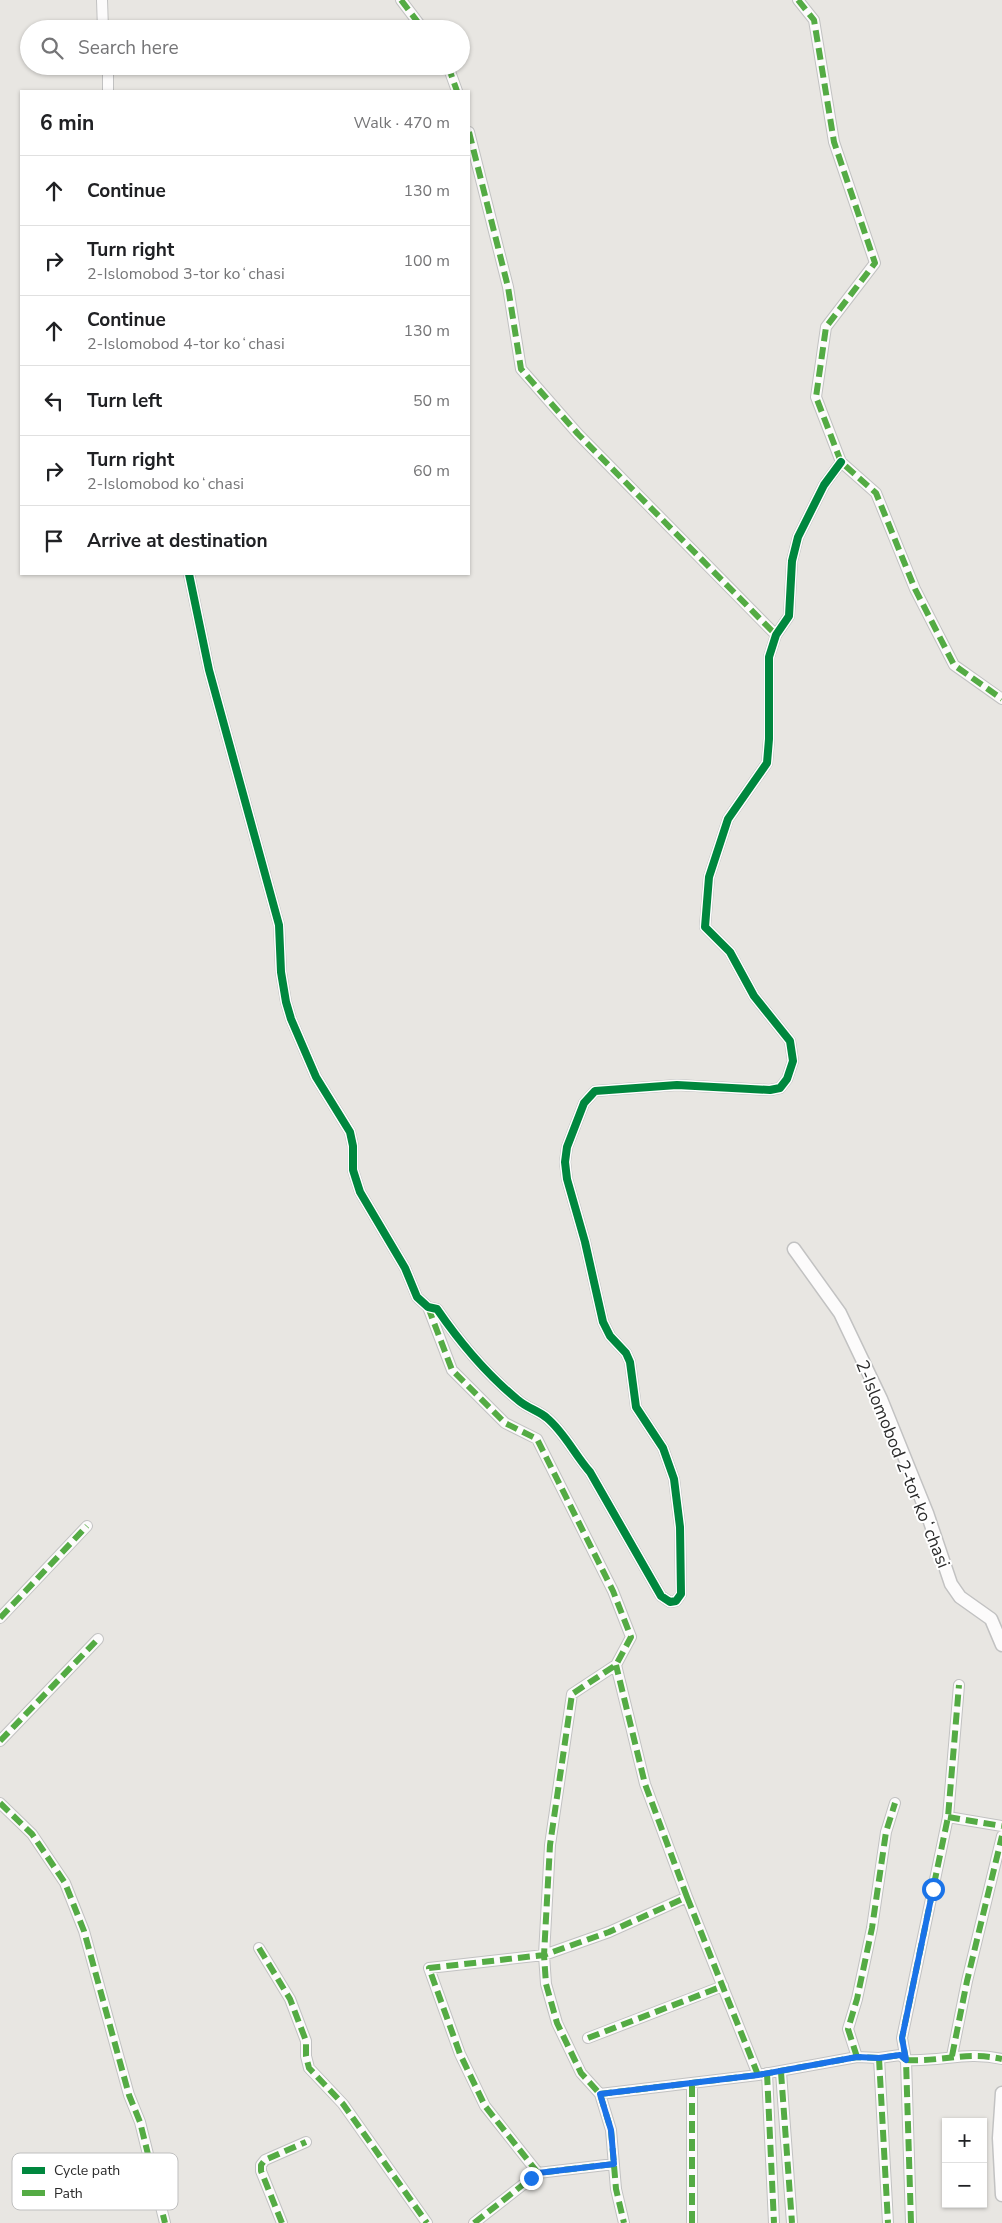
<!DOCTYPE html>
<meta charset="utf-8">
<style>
body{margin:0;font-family:"Nunito Sans",sans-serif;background:#f2f2f2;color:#202124}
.controls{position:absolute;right:15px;bottom:15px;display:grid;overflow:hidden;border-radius:0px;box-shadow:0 1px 4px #0004}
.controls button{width:45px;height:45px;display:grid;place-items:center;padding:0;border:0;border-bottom:1px solid #e0e0e0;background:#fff;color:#202124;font:25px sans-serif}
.stop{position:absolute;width:15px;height:15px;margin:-11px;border:4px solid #1a73e8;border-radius:50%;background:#fff}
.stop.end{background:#1a73e8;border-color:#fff;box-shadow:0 1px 5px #0008}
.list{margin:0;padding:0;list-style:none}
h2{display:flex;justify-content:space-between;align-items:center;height:65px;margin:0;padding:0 20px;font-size:21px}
h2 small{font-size:16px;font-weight:400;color:#757577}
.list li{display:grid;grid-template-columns:32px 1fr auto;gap:15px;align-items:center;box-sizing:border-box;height:70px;padding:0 20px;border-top:1px solid #e0e0e0}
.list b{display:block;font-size:19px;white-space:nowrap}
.list p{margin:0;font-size:16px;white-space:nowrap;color:#757577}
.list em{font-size:16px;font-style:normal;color:#757577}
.icon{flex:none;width:28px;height:28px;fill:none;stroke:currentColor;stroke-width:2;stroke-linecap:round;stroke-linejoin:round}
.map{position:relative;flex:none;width:1002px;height:2223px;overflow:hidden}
.search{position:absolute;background:#fff;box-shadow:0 1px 4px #0004;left:20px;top:20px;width:450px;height:55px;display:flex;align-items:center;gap:12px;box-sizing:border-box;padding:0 18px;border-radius:28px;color:#757577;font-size:19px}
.panel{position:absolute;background:#fff;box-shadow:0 1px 4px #0004;left:20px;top:90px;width:450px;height:485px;border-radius:0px}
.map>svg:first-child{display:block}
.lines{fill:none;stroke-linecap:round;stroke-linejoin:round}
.minor-casing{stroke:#c2c2c2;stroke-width:12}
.tertiary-casing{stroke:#c2c2c2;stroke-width:15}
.minor{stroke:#fcfbfb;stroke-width:10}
.tertiary{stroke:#fcfbfb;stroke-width:12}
.quiet{stroke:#54ab44;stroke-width:6;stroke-dasharray:12 6;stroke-linecap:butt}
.cycleway-casing{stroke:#fff;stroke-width:11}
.cycleway{stroke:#00873e;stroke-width:8}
.route{stroke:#1a73e8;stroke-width:6}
.labels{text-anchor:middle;stroke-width:4;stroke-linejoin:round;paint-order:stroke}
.street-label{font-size:18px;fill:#2b2b2b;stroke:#fff}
.key{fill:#fff;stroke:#bfbfbf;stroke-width:1}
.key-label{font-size:14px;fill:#2b2b2b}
</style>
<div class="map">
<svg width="1002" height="2223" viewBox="0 0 1002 2223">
<rect width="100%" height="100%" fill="#e8e6e2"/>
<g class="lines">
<defs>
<path id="minor" d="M102,0L103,29
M401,0L423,29
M798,0L814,20L834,142L875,263L826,327L816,397L841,462L876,493L915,589L954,665L1002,699
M108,66V91
M448,66L457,91
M469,132L508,287L521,369L578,434L776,635
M189,574L209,670L279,925L281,972L286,1002L291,1019L316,1077L350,1132L353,1146V1170L360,1192L405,1268L417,1297L428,1307L437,1309C461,1344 485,1373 518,1400C527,1408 539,1411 547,1418C564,1432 575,1455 590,1472L661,1596L670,1602L676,1601L681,1594L680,1527L674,1479L663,1448L636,1407L630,1362L626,1353L610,1336L603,1322L585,1242L567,1179L565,1162L567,1147L584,1103L595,1091L677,1085L770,1090L780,1088L787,1079L793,1061L790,1041L754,996L730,952L705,927L709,877L728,819L767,763L769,739V657L776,635L789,616L792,561L798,537L824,485L841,462
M428,1307L452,1370L505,1423L537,1439L613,1591L631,1637L616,1665L572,1694L550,1845L544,1955L546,1984L557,2023L581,2073L600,2094L611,2130L616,2189L624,2223
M0,1618L87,1526
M0,1741L98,1639
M0,1803L32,1834L65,1883L84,1931L129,2095L140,2122L165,2223
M948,1817L1002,1826
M687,1897L758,2075
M259,1948L290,1999L306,2041V2056L309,2068L343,2104L427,2223
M588,2038L723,1986
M952,2056L967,1981L1002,1836
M857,2057L848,2029L857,1999L872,1928L886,1832L895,1803
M879,2058L888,2223
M906,2060C942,2062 966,2051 1002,2059
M781,2072L792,2223
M767,2073L774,2223
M600,2094L758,2075L857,2057L879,2058L900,2055L906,2060
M538,2173L485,2106L460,2054L429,1968L544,1955L609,1932L687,1897L645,1784L616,1665
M282,2223L261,2171V2165L265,2160L306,2142
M474,2223L538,2173L614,2164
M692,2223V2084
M911,2223L906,2060L902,2038L948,1817L959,1685"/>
<path id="tertiary" d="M794,1249L840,1313L881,1399L927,1513L951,1584L960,1597L991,1619L1002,1645
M1002,2093L999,2138L1002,2195"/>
</defs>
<use href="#minor" class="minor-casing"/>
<use href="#tertiary" class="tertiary-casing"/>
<use href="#minor" class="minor"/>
<use href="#tertiary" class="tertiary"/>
<path class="quiet" d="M401,0L423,29
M798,0L814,20L834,142L875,263L826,327L816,397L841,462L876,493L915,589L954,665L1002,699
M448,66L457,91
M469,132L508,287L521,369L578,434L776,635
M428,1307L452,1370L505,1423L537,1439L613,1591L631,1637L616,1665L572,1694L550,1845L544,1955L546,1984L557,2023L581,2073L600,2094L611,2130L616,2189L624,2223
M0,1618L87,1526
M0,1741L98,1639
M0,1803L32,1834L65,1883L84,1931L129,2095L140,2122L165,2223
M948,1817L1002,1826
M687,1897L758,2075
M259,1948L290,1999L306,2041V2056L309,2068L343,2104L427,2223
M588,2038L723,1986
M952,2056L967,1981L1002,1836
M857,2057L848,2029L857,1999L872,1928L886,1832L895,1803
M879,2058L888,2223
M906,2060C942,2062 966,2051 1002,2059
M781,2072L792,2223
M767,2073L774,2223
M600,2094L758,2075L857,2057L879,2058L900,2055L906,2060
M538,2173L485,2106L460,2054L429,1968L544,1955L609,1932L687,1897L645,1784L616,1665
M282,2223L261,2171V2165L265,2160L306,2142
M474,2223L538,2173L614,2164
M692,2223V2084
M911,2223L906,2060L902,2038L948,1817L959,1685"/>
<defs>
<path id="cycleway" d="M189,574L209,670L279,925L281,972L286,1002L291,1019L316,1077L350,1132L353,1146V1170L360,1192L405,1268L417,1297L428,1307L437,1309C461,1344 485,1373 518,1400C527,1408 539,1411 547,1418C564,1432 575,1455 590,1472L661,1596L670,1602L676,1601L681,1594L680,1527L674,1479L663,1448L636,1407L630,1362L626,1353L610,1336L603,1322L585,1242L567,1179L565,1162L567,1147L584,1103L595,1091L677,1085L770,1090L780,1088L787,1079L793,1061L790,1041L754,996L730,952L705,927L709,877L728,819L767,763L769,739V657L776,635L789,616L792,561L798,537L824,485L841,462"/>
</defs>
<use href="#cycleway" class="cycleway-casing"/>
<use href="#cycleway" class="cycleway"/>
</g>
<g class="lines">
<path class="route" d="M531,2178L538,2173L614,2164L611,2130L600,2094L758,2075L857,2057L879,2058L900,2055L906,2060L902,2038L933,1889"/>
</g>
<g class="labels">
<g class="street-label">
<text transform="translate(903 1464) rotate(68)" y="6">2-Islomobod 2-tor koʻchasi</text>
</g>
</g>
<rect x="12" y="2153" width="166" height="57" rx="8" class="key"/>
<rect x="22" y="2167" width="23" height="7" fill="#00873e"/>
<rect x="22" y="2190" width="23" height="6" fill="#54ab44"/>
<g class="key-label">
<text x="54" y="2175">Cycle path</text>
<text x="54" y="2198">Path</text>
</g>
</svg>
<div class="controls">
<button>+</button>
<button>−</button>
</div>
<div class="stop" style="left:933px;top:1889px"></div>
<div class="stop end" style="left:531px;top:2178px"></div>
<div class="search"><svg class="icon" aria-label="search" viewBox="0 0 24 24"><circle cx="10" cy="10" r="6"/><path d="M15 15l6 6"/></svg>Search here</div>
<section class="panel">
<h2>6 min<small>Walk · 470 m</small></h2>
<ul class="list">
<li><svg class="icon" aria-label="ahead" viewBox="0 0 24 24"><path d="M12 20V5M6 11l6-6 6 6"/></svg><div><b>Continue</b></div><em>130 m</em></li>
<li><svg class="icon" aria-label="right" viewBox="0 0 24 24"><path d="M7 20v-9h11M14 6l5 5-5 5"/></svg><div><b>Turn right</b><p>2-Islomobod 3-tor koʻchasi</p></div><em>100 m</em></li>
<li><svg class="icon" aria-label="ahead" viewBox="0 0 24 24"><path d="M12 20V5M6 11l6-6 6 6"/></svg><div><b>Continue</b><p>2-Islomobod 4-tor koʻchasi</p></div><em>130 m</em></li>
<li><svg class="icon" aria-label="left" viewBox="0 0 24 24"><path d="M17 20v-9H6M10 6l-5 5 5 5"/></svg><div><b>Turn left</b></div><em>50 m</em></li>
<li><svg class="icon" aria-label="right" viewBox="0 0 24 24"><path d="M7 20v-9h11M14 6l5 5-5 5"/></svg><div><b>Turn right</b><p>2-Islomobod koʻchasi</p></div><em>60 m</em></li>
<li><svg class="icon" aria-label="arrive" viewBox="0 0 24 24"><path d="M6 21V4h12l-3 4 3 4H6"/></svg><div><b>Arrive at destination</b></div></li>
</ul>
</section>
</div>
